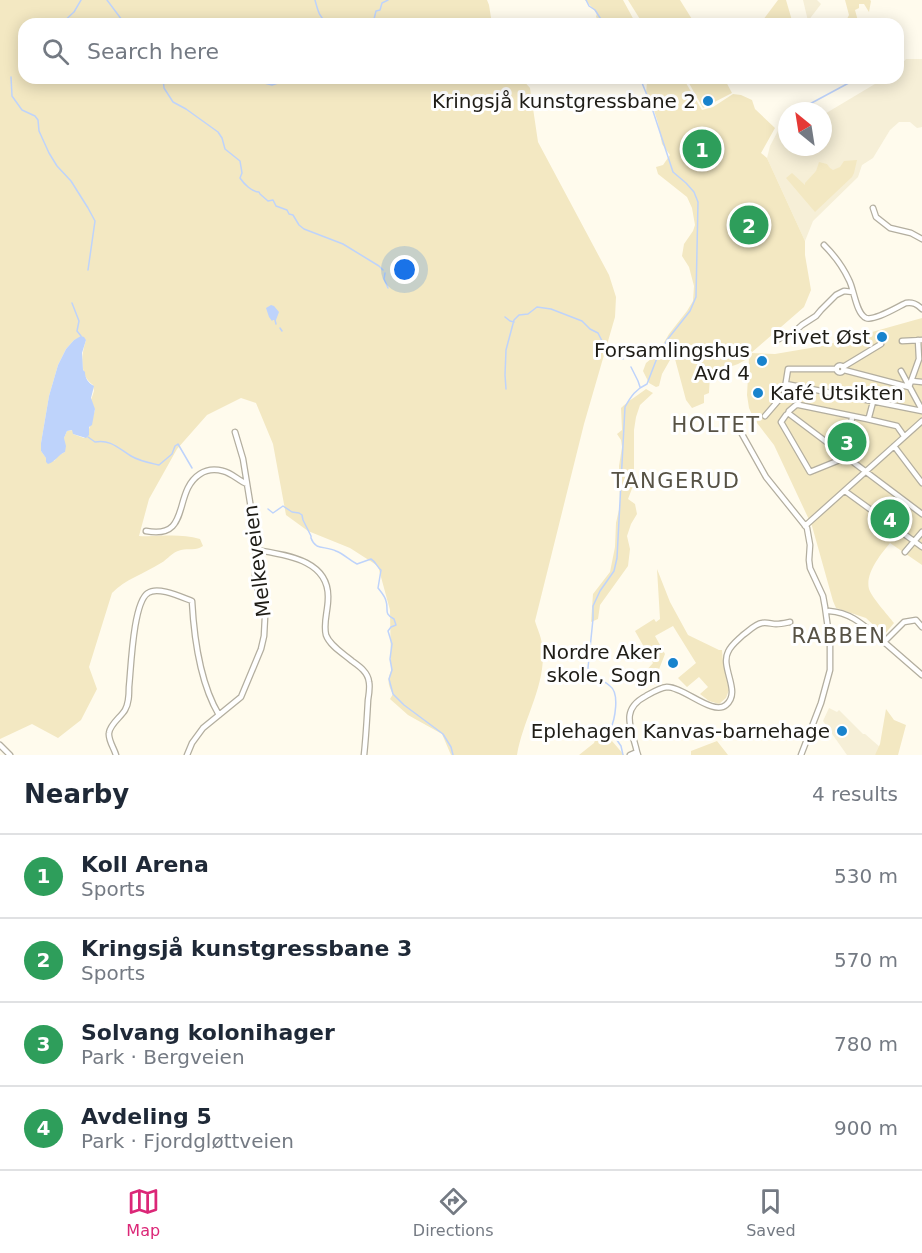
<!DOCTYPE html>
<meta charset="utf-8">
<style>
body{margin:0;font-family:"DejaVu Sans",sans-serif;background:#f6f6f7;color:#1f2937}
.compass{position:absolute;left:778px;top:102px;width:54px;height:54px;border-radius:50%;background:#fff;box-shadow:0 3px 15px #0003;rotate:330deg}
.you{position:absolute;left:405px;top:270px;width:21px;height:21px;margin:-15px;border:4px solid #fff;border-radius:50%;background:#1a73e8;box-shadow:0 0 0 9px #1a73e833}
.badge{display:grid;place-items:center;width:39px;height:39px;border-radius:50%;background:#db2777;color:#fff;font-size:20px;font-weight:700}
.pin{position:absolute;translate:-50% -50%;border:3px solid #fff;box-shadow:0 2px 6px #0006}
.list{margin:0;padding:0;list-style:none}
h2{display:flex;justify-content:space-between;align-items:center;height:78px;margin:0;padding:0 24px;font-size:26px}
h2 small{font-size:20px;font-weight:400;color:#747a83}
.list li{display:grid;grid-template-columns:39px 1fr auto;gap:18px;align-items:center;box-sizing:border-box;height:84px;padding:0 24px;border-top:2px solid #e0e1e3}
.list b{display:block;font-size:22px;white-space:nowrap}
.list p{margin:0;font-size:20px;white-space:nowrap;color:#747a83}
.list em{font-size:20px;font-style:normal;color:#747a83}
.icon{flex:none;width:33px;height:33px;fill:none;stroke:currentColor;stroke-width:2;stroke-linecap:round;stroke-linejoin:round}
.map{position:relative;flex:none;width:922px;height:755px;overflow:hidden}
.search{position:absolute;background:#fff;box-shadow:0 3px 15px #0003;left:18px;right:18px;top:18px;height:66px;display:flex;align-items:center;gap:15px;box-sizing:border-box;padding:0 21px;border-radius:18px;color:#747a83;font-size:22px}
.sheet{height:414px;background:#fff}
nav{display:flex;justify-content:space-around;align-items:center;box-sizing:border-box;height:84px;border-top:2px solid #e0e1e3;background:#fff;font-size:16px;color:#747a83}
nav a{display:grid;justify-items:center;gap:3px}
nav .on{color:#db2777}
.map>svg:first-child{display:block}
.built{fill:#f6efd7}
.green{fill:#f3e8c2;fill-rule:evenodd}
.water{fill:#bed3fb}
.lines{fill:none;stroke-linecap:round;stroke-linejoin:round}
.stream{stroke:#bed3fb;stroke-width:1.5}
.street-casing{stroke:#b3ae9f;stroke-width:7}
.street{stroke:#fff;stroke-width:4.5}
.poi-dot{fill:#1883cd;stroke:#fff;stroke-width:2}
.labels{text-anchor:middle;stroke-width:6;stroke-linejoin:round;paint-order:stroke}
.poi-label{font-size:20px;fill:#1f1d17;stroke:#fff;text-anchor:end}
.street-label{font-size:20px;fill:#1f1d17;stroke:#fff}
.neighbourhood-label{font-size:21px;letter-spacing:1.5px;fill:#575245;stroke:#fff}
</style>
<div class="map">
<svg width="922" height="755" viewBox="0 0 922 755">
<rect width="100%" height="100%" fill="#fffbed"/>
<path class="built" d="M803,0H817L821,4L808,21Z
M906,59H922V127L917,128L910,122H899L890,130L873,158L862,165L858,177L813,221L805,241L767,158L770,146L780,127L787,124V147H823V115L885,78H898V68Z
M829,708L837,712L839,710L863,734H865L881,748L875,755H847L823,721Z"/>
<path class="green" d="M0,0H487L489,5L492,24H24V78H521L530,88L538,142L609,275L616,297L615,317L584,424L535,621C537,628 541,636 542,644C548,683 523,718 517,755H451L442,734L408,715L390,699L393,694C388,686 387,680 391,671L390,610L378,566L350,548L308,531L286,515L273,444L256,403L241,398L207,415L177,449L149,499L139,536C160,537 179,533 200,539L203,546C196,551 189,548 181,550C172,552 168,559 161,563C144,574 125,579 112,593L89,667L97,689L81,720L58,738L32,724L0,739ZM81,337L86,340C81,355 79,375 93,385L94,391L91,400L95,410L89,429V434L84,438L73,434V430L67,431L64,438L65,452L59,455L54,461L47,459L41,451V443L49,396L58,365L66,349L74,340Z
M585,0H623L635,22L633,24H602L596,17L597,13Z
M628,0H680L695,24H643Z
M778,0H786L793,24H764L763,20Z
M845,0H870L871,1L869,12L864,4H859V8L855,10L858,21L850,22V24H840L838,21L847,19L849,15Z
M644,78H683L702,110L713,107L733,94L741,95L752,100L755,109L775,128L761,153L767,158L805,241V255L811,290L804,307L751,353L775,354L822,346L922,318V565L890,543C881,554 865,573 869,589C872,598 888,615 894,623L884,635L866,618L836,608L833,601L812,526L774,445L754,419L749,408L747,395L749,358L738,364L710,374L709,393L704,395V403L692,408L686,400L675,359L670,360L662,374L659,386L656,387L649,383L643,371L646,363L657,354L669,334L687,311L693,301L694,286L689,267L682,256L684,244L693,231L695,225L692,208L687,197L658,174L656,167L663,165L670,155L662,144L658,123L652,104L648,100L646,93L647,82Z
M686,78H724L732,93L703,108Z
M857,160L854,173L852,177L815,212L786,178L792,173L805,185V183L816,171L819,162L827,164L830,168L833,170L840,167L844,161Z
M646,389L653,393L640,405L636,417L634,430V469L633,486L628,499L635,504L637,514L631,524L627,536L630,549L628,566L600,605L598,619L591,622L593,594L610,572L615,547L616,523L620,505L619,466L622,447L621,440L617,434L622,430L621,408C629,400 637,396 646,389Z
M657,569L670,602L688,635L719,650H722L723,662L729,690L726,698L719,704L709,701L700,694L708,687L699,677L687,687L678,678L696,663L673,626L655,636L665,654L656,677L659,685L648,683L645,672L653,663L635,631L654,619L656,622L660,619Z
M886,709L894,720L906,725L898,755H875L880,744Z
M600,727L624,755H579L594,743Z
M717,741L728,755H691V751Z"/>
<path class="water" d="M271,305L274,306L279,312L276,320H273L272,321L269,317L266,308Z
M81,336L84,337L86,340L82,353L83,370L85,372C85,378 88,383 94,386L91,398L95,409L92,425L89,427V435L86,438L73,434L72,430L67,431L64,438L66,446L65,452C58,455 55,462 48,464L46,462V458L41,451V443L49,396L58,365L66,349L74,340Z"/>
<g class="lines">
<path class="stream" d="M107,0L125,24
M315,0C318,11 319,17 328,24
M586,0L589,6L595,10L604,24
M61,24L74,12L81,0
M368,24L369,21L374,19L376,11L380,10L382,3L388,0
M11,77L12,96L22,110L35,116L38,120L39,131L49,153L57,166L71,181L88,208L95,221L88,270
M163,78L164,88L173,102L186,109L218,132L222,138L225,149L240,161L242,173L240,178C244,184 252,192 259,192L260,194L268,201L273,200L276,206L287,210L289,214L293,215L299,225L304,229L343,244L379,266L383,270
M257,81L272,85L293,78
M806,106L858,78
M385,273L384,279L388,288
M72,303L79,321L77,331L81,336
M505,317L510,321L514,322
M275,320L276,324
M280,328L282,331
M612,350L615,354L623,359
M631,367L638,381L640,387
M506,389L505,375L506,350L514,320L519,315L528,314L537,307L551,309L582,321L590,329L598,333L603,343L608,349
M88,437L95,442C111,439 119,449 131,456C139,461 150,463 159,465L172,454L175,446L178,444L192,468
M268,509L273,513L283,506L292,512L299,513L302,515L303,520L311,536V538C312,541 314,544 317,546C322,548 330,548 336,551C344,554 349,560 357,564L371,559C376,562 377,567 381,570L378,588C381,592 385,596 386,601C389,610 383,613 394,619L396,625L391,627L388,631L392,644L390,659L392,670L389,679L393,694L404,705L443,734L451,747L453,755
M623,755L621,746L610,730C615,720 620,693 610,686C602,679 595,678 588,668L593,619V606L600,591L614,571L617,558L625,407C631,396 636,389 647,384L657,358L667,340L690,311L696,297L698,202L694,192L686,183L673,172L651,105L640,78"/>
<defs>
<path id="street" d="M873,208L876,217L890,228L911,233L922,239
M824,245C834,255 843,267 849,280C854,289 856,314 866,318C875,321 897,307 906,303C913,302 917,304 922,309
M779,339L786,334H792L802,325L816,316L821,310L836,295L844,291L853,292
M902,341L922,340
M836.5 369a3.5 3.5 0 1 1 7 0a3.5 3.5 0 1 1-7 0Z
M843,367L881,344
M844,370L909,387L919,359L918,340
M901,371L922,410
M912,381L922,382
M786,384L922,411
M789,411L796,405H799L867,419L869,417L873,402
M788,413L922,514
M786,415L781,422L810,472L847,457L852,417
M765,416L784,394L788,369H837
M867,419L897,426L904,436
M738,427L766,477L807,528L810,545L809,560L810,568L823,596L825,607L830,643V670L821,703L801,755
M894,446L922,483
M845,491L922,547
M805,526L922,421
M146,531C192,540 172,492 200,474C206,470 215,469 223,471C232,473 239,481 247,484
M257,550C286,555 330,560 328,599C328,611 323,623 326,635C330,646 344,654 352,661C359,666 368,672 369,682C370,687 369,694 368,700C367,718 366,737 364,755
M905,552L922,532
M829,611C854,613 866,628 884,642L904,622L916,620L922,627
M884,642L922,675
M0,745L10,755
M637,752C632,729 619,710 646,696C653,692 659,688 667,687C684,687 713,716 726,705C742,692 720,668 728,652C731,645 738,640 743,635C749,631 755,624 762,623C767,622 772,624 776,624C781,624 785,623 790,622
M116,755C114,748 108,740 109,733C110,724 121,717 125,710C129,703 129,695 129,687C131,669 133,602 148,593C158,586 181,597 192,601C194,638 200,683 219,715
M187,755L192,743L203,728L241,697L261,649L264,636L265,617L255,580L256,539L243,459L235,432
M630,755L637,752L638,755"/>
</defs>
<use href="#street" class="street-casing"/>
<use href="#street" class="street"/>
</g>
<g class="poi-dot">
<circle cx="708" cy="101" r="6"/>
<circle cx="882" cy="337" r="6"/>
<circle cx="762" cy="361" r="6"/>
<circle cx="758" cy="393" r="6"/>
<circle cx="673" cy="663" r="6"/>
<circle cx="842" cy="731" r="6"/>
</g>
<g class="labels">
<g class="poi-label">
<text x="696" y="108">Kringsjå kunstgressbane 2</text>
<text x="870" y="344">Privet Øst</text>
<text x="750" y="357">Forsamlingshus<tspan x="750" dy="23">Avd 4</tspan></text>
<text x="770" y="400" text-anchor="start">Kafé Utsikten</text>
<text x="661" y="659">Nordre Aker<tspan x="661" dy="23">skole, Sogn</tspan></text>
<text x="830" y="738">Eplehagen Kanvas-barnehage</text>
</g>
<g class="street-label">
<text transform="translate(257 561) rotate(-97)" y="7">Melkeveien</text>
</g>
<g class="neighbourhood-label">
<text x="716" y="432">HOLTET</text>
<text x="676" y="488">TANGERUD</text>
<text x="839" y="643">RABBEN</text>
</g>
</g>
</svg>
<svg class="compass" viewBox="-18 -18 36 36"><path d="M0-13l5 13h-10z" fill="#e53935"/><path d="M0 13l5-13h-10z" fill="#747a83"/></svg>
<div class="you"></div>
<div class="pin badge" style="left:702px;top:149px;background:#2e9e5b">1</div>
<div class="pin badge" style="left:749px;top:225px;background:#2e9e5b">2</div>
<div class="pin badge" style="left:847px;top:442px;background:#2e9e5b">3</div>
<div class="pin badge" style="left:890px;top:519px;background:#2e9e5b">4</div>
<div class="search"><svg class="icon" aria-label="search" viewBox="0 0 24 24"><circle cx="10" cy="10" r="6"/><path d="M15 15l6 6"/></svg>Search here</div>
</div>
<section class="sheet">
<h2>Nearby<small>4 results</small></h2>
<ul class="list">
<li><span class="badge" style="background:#2e9e5b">1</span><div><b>Koll Arena</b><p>Sports</p></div><em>530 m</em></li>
<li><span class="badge" style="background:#2e9e5b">2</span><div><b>Kringsjå kunstgressbane 3</b><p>Sports</p></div><em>570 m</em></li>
<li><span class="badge" style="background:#2e9e5b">3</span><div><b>Solvang kolonihager</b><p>Park · Bergveien</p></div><em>780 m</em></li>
<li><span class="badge" style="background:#2e9e5b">4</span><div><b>Avdeling 5</b><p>Park · Fjordgløttveien</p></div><em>900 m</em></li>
</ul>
</section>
<nav>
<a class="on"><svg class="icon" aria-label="map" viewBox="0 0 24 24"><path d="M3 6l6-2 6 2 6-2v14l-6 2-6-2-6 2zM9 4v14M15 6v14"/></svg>Map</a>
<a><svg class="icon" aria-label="directions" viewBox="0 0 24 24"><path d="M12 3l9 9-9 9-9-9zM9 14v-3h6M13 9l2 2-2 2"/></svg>Directions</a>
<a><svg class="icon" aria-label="saved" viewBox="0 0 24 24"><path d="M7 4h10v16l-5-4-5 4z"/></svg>Saved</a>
</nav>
